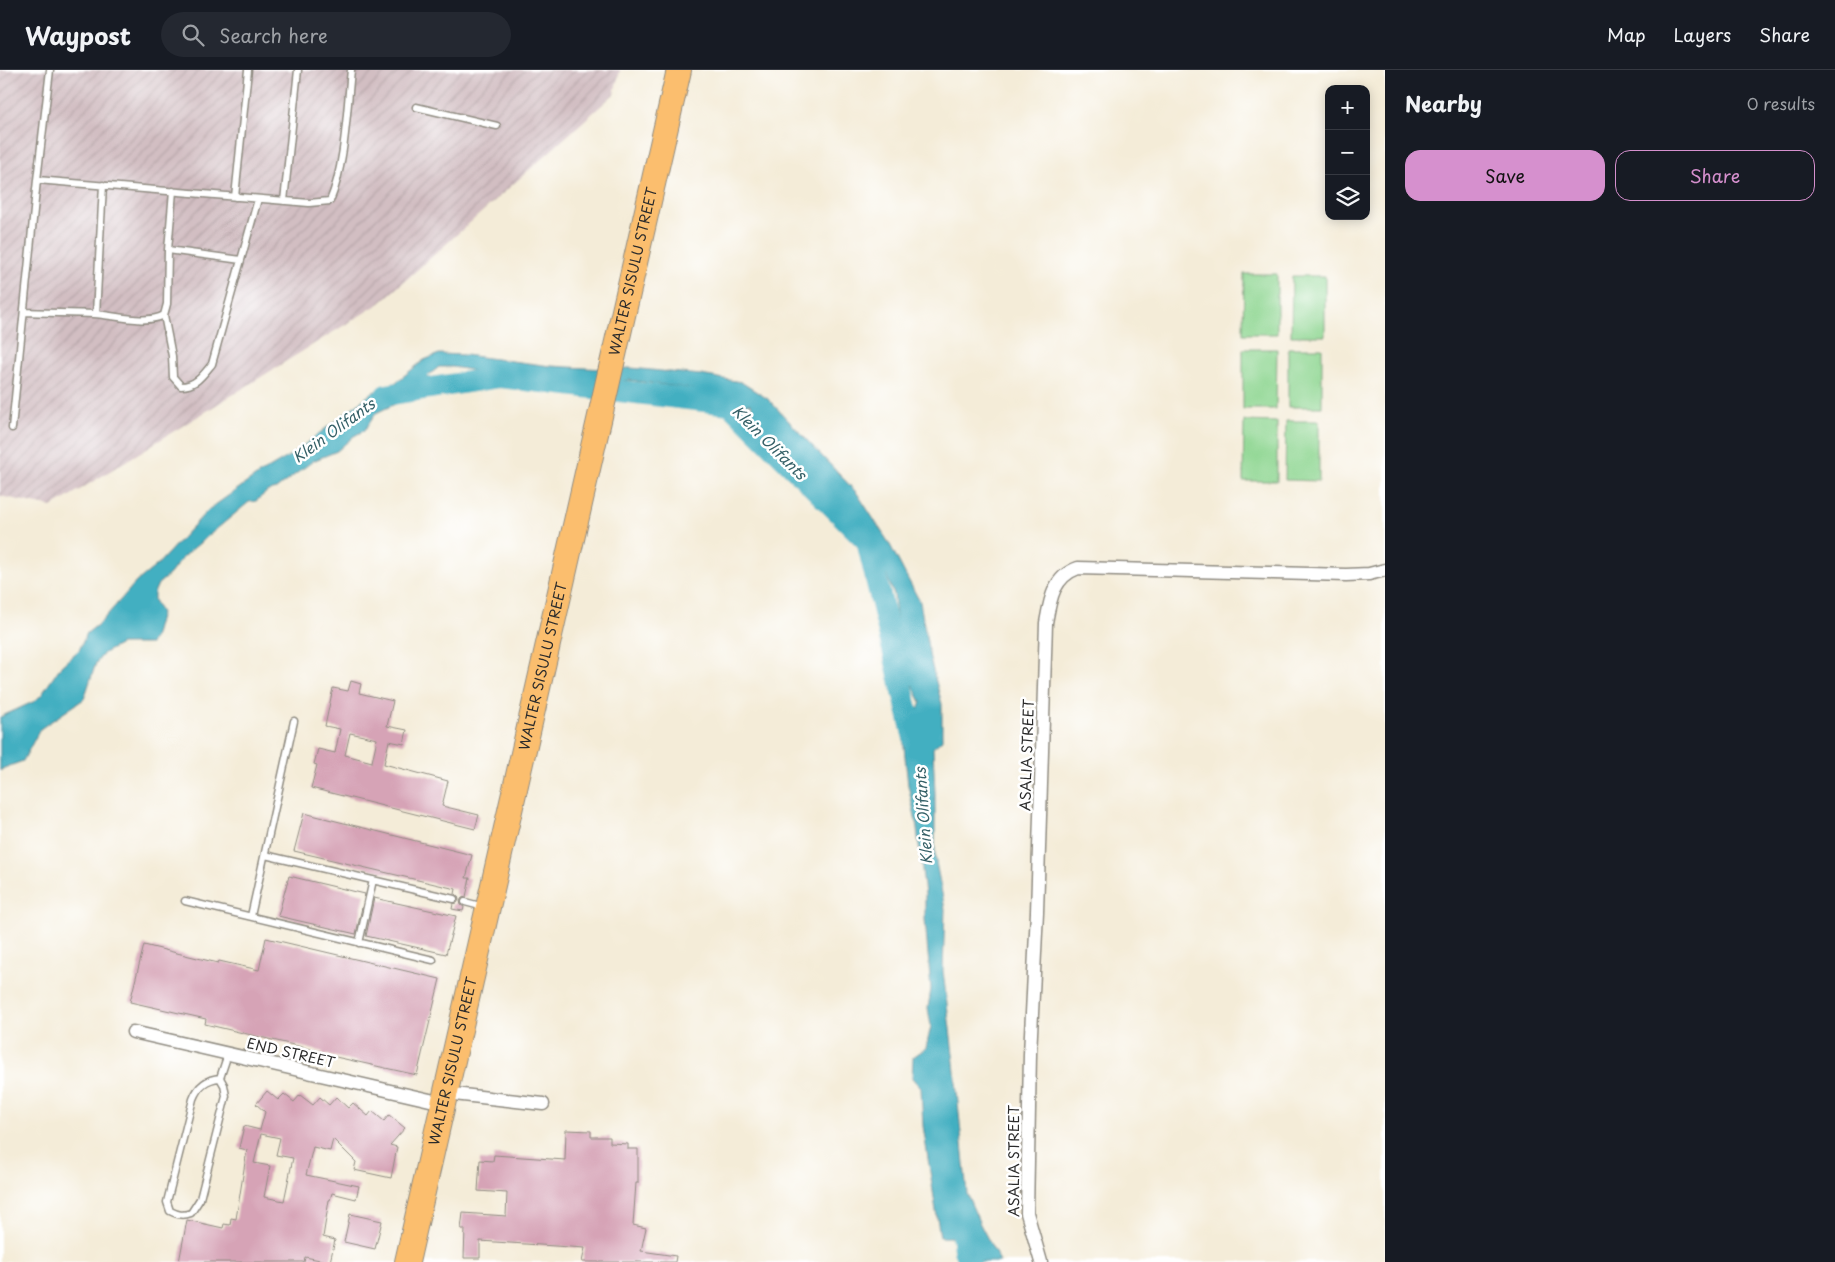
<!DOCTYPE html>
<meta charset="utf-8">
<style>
body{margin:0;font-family:"Playpen Sans",sans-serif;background:#242831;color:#f1f3f6}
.controls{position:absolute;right:15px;top:15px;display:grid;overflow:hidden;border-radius:10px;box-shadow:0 2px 12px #0003}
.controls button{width:45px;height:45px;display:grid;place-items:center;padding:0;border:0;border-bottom:1px solid #363941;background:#171b24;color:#f1f3f6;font:25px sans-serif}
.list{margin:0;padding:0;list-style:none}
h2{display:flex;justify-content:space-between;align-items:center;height:65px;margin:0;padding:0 20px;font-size:21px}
h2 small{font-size:16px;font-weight:400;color:#9ea1a6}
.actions{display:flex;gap:10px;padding:15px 20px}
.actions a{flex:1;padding:11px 0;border:1px solid #d690ce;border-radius:15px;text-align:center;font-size:18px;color:#d690ce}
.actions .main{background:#d690ce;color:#111}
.icon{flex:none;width:28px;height:28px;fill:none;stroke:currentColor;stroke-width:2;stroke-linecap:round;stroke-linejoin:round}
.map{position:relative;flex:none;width:1385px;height:1192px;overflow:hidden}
header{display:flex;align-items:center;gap:30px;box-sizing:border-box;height:70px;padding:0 25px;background:#171b24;border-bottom:1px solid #363941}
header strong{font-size:24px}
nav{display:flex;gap:28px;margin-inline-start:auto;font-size:18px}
.search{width:350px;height:45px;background:#242831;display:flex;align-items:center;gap:12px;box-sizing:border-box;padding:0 18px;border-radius:28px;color:#9ea1a6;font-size:19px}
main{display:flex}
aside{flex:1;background:#171b24}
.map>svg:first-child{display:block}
.industrial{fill:url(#industrial-furrows)}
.park{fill:#8dd590;stroke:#5c805e}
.water{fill:#43afc1;stroke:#376d76}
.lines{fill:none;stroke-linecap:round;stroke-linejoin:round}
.river{stroke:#43afc1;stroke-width:22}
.building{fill:#d6a3b6;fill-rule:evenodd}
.lane-casing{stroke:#908c82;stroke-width:9}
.street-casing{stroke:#908c82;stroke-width:15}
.highway-casing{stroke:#908c82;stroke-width:26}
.lane{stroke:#fff;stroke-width:6}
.street{stroke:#fff;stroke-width:12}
.highway{stroke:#fbbe6e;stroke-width:24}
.labels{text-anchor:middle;stroke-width:5;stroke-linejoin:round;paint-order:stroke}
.street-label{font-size:14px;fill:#2b2b2b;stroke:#fff}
.water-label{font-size:15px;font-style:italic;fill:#356067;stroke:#fff}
</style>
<header>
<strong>Waypost</strong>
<div class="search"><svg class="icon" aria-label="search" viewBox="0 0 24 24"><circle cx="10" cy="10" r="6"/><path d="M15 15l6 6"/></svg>Search here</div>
<nav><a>Map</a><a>Layers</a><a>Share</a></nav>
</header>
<main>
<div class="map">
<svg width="1385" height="1192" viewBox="0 0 1385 1192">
<defs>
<pattern id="industrial-furrows" width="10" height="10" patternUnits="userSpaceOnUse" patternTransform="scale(1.25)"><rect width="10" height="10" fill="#d2bec2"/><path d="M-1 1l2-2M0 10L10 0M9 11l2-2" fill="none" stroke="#b4a3a7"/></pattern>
</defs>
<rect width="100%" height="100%" fill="#fff"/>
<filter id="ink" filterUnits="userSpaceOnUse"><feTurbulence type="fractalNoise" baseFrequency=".02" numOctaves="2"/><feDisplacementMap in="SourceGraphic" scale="10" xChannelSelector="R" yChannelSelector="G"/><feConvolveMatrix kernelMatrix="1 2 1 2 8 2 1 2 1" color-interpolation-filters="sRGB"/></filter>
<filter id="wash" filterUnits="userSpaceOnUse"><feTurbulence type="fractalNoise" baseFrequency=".0096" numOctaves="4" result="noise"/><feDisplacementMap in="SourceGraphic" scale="20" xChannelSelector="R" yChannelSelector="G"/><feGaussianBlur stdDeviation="1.12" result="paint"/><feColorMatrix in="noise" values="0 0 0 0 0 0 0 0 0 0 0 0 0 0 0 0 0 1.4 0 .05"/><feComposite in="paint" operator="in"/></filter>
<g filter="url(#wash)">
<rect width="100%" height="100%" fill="#f4ecd8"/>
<path class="industrial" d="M0,0H620L614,24L380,233L52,437L0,426Z"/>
<path class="park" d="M1244,204H1277V264H1243Z
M1292,206H1325V266H1291Z
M1288,278H1322V337H1288Z
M1243,279H1277L1276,339H1243Z
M1244,351L1277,352V411H1243Z
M1286,351H1319V411L1285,410Z"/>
<path class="water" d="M439,284L465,285L551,296L604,299L631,298L701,305L741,312L768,329L857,423L889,473L920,532L930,589L942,634V670L933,678L935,723V787L945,839L943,901L954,992L967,1124L980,1154L1000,1192H976V1185L969,1169C956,1165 953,1168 940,1167L923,1056L921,1018L912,1008L913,987L926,978L931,956L928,938L931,919L925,849V824L916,751L908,715L904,677V664L915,648L921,632L900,591L894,525L886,505L864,484L855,467L848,442L777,367L756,348L751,334H743L693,319L629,310L600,314L520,304L507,301L481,302L453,297H439L429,305L410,327L376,343L365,360L354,366L337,381L313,391L276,419L268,421L256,431L249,432L183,487L170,504L158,514L154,523V530L161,543L154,568L150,574H121L104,583L96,593L84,629L40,659L23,691L4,698L0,701V647L35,631L42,624L61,596L79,580L87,563L101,552L136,512L157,495L208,440L259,404L291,385L373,322L391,316L424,290Z"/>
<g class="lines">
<path class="river" d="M386,325L500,307L730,334L867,471L918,685
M959,1137L964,1180L969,1192"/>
</g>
<g id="blocks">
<path class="building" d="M351,611L361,614L359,623L393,631L387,656L407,660L404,674L389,671L384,694L448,711L442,736L479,745L475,759L311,718L317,695L314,694L318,679L335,683L340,659L325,656L333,618L348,621ZM350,663L377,669L372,692L345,685Z
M304,743L472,785L466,808H470L466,827L462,828L460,831L461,835L464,837L463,841L452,839L453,834L457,833L459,830L458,826L455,824L456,819L294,781Z
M289,806L365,824L356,864L278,846Z
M374,828L456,846L446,884L366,866Z
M266,868L440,909L417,1005L322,984L323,982L205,954L206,949L130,932L144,875L218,893L219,891L259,900Z
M267,1021L278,1030L284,1024L294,1032L300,1025L313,1035L320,1027L329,1035L336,1027L348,1038L353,1033L368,1046L372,1041L384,1051L389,1045L405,1058L390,1075L397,1077L391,1108L354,1100L356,1092L333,1069L330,1081L313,1077L306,1105L359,1116L356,1129L332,1123L330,1130H329L323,1167L335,1170L330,1192L305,1187L304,1192H179L187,1150L223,1158L224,1154L230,1155L231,1148L236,1149L247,1080L239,1078L244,1056L260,1060L265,1042L256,1034ZM261,1064L280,1068L276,1085L293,1088L284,1131L264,1127L270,1096L254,1093Z
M566,1060L591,1061V1067H610V1073L628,1074V1079H638V1113H636L633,1155L646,1158L641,1181L676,1186L675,1192H582L585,1178L480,1171V1188H464L465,1159H461L463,1143L506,1146L507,1123L478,1121L480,1090L493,1091L494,1085L565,1090Z
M350,1144L382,1151L375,1179L344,1172Z"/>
</g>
</g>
<g filter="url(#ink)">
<use href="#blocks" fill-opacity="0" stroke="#908c82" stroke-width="1"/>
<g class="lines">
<defs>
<path id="lane" d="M416,37L497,56
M37,110L309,133L330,131C345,97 347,38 351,0
M235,127L248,0
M284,131L298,0
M168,180L241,190
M24,242C47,243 71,243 94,244C114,245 146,255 164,245L167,234L168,180L173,121
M96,244L103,115
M164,245L172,286L173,307L181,316C196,316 203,305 212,294L258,129
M12,358L37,110L50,0
M265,785L454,829
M185,831L433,890
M465,832L484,837
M251,846L294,651
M359,873L373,810
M220,1008C206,1009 198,1016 193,1029L167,1132L170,1141C178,1145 183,1146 191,1143L200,1129L226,1026L224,1015L220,1008L228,984"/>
<path id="street" d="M133,962L443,1033
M445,1023L543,1034
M1041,1192L1027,1143L1030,984L1037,842L1046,553C1050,530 1053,507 1078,498L1346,505L1369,504L1385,500"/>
<g id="highway">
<path id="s1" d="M407,1192L679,0"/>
</g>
</defs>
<use href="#lane" class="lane-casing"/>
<use href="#street" class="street-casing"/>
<use href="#highway" class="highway-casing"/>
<use href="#lane" class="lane"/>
<use href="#street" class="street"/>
<use href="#highway" class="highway"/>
</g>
</g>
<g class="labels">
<g class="street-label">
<text dy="5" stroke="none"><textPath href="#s1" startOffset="1016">WALTER SISULU STREET</textPath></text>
<text dy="5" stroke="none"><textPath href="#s1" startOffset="611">WALTER SISULU STREET</textPath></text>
<text transform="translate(1027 685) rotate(-88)" y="5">ASALIA STREET</text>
<text transform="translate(291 983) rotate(13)" y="5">END STREET</text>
<text dy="5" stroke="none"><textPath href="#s1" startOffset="206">WALTER SISULU STREET</textPath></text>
<text transform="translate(1014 1091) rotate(-90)" y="5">ASALIA STREET</text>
</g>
<g class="water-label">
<text transform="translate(334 361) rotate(-36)" y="5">Klein Olifants</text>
<text transform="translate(769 373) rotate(45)" y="5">Klein Olifants</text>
<text transform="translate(924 746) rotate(-94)" y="5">Klein Olifants</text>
</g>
</g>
</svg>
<div class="controls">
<button>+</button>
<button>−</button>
<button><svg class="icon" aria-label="layers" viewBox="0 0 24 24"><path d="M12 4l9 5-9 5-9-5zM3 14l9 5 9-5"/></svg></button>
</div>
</div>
<aside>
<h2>Nearby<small>0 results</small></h2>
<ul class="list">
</ul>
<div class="actions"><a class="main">Save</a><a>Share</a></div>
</aside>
</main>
